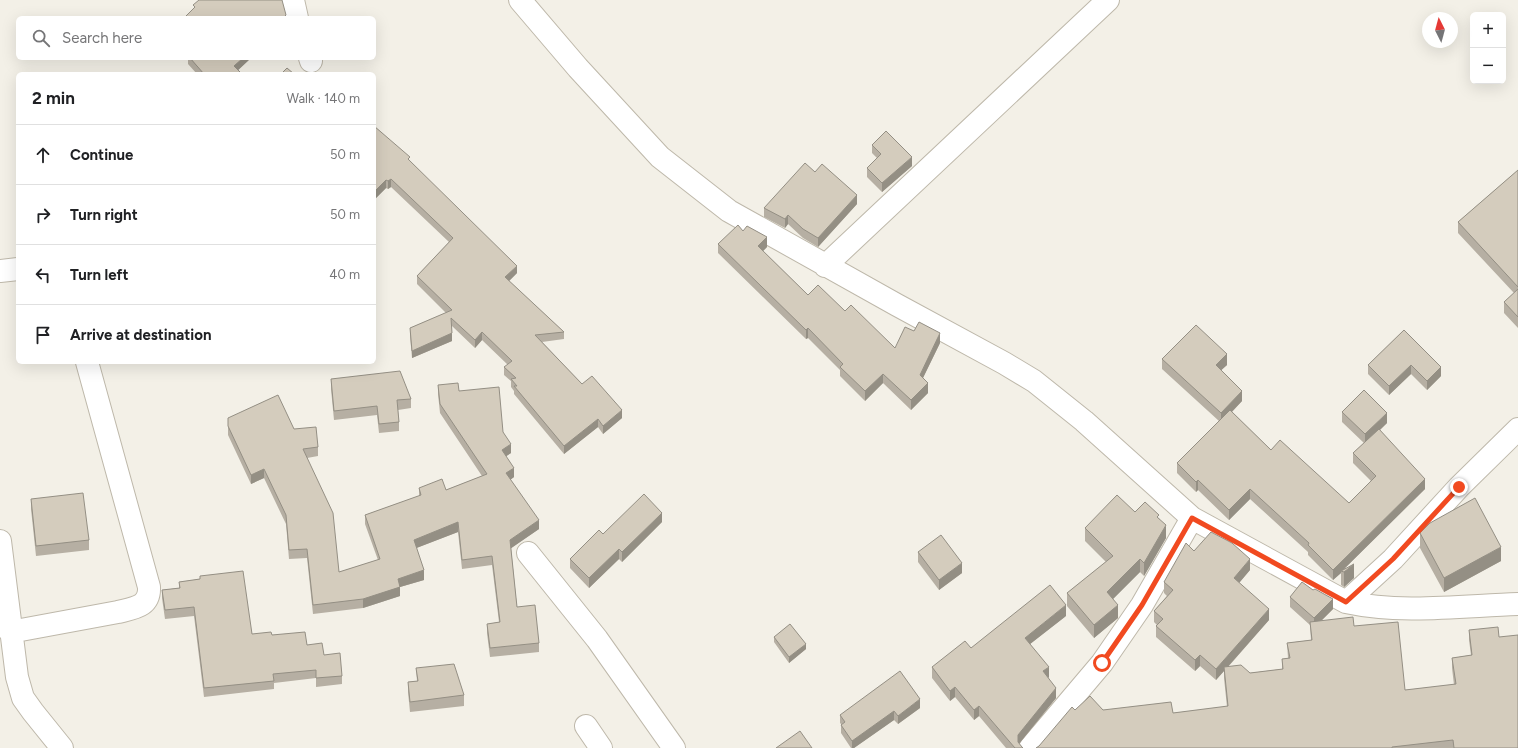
<!DOCTYPE html>
<meta charset="utf-8">
<style>
body{margin:0;font-family:Figtree,sans-serif;background:#f6f6f6;color:#202124}
.controls{position:absolute;right:12px;top:12px;display:grid;overflow:hidden;border-radius:6px;box-shadow:0 4px 16px #0002}
.controls button{width:36px;height:36px;display:grid;place-items:center;padding:0;border:0;border-bottom:1px solid #e0e0e0;background:#fff;color:#202124;font:20px sans-serif}
.compass{position:absolute;left:1422px;top:12px;width:36px;height:36px;border-radius:50%;background:#fff;box-shadow:0 4px 16px #0002;rotate:354deg}
.stop{position:absolute;width:12px;height:12px;margin:-9px;border:3px solid #f14a20;border-radius:50%;background:#fff}
.stop.end{background:#f14a20;border-color:#fff;box-shadow:0 1px 4px #0008}
.list{margin:0;padding:0;list-style:none}
h2{display:flex;justify-content:space-between;align-items:center;height:52px;margin:0;padding:0 16px;font-size:17px}
h2 small{font-size:13px;font-weight:400;color:#757577}
.list li{display:grid;grid-template-columns:26px 1fr auto;gap:12px;align-items:center;box-sizing:border-box;height:60px;padding:0 16px;border-top:1px solid #e0e0e0}
.list b{display:block;font-size:15px;white-space:nowrap}
.list em{font-size:13px;font-style:normal;color:#757577}
.icon{flex:none;width:22px;height:22px;fill:none;stroke:currentColor;stroke-width:2;stroke-linecap:round;stroke-linejoin:round}
.map{position:relative;flex:none;width:1518px;height:748px;overflow:hidden}
.search{position:absolute;background:#fff;box-shadow:0 4px 16px #0002;left:16px;top:16px;width:360px;height:44px;display:flex;align-items:center;gap:10px;box-sizing:border-box;padding:0 14px;border-radius:6px;color:#757577;font-size:15px}
.panel{position:absolute;background:#fff;box-shadow:0 4px 16px #0002;left:16px;top:72px;width:360px;height:292px;border-radius:6px}
.map>svg:first-child{display:block}
.lines{fill:none;stroke-linecap:round;stroke-linejoin:round}
.street-casing{stroke:#beb8aa;stroke-width:24}
.street{stroke:#fff;stroke-width:22}
.wall{fill:#b6afa3}
.shaded-wall{fill:#948f84}
.building{fill:#d4ccbd;stroke:#948f84}
.route{stroke:#f14a20;stroke-width:5}
</style>
<div class="map">
<svg width="1518" height="748" viewBox="0 0 1518 748">
<rect width="100%" height="100%" fill="#f3f0e7"/>
<g class="lines">
<defs>
<path id="street" d="M293,0L297,18
M520,0L578,68L660,157L729,211L897,305L1004,363L1034,381L1084,421L1192,518L1346,602C1401,614 1461,606 1518,604
M310,58L311,61
M825,266L1108,0
M0,271L18,269
M0,541L17,677L23,698L33,712L62,748
M528,553L597,639L674,748
M1346,602L1393,559L1459,487L1518,429
M10,632L118,612C134,608 150,607 149,587L87,362
M586,726L601,748
M1030,748L1102,663L1142,605L1192,518"/>
</defs>
<use href="#street" class="street-casing"/>
<use href="#street" class="street"/>
</g>
<path class="wall" d="M188,58H251L238,70L242,74H197L188,64Z
M374,126L410,161L517,273L509,281L564,332V339L542,342L582,384L622,418L603,434L598,427L564,454L514,394V391L511,387V381L504,375V367L508,365L482,340L475,348L452,326V341L412,358L410,336V328L446,313L417,284V276L449,242L391,187L388,189L386,188L376,198L374,196Z
M872,145L912,166L882,192L867,177V168L877,158L872,153Z
M1518,170V328L1504,313V302L1514,293L1458,233V222Z
M815,172L857,204L818,247L803,238L788,224L785,228L764,217V208Z
M743,231L767,247L763,251L808,295L845,311L895,348L940,343L923,378L928,393L911,410L883,383L865,401L840,376V370L808,338L806,339L718,253V244Z
M1404,330L1441,376L1427,390L1411,374L1389,395L1368,374V365Z
M1162,359L1227,365L1221,370L1242,401L1232,412L1271,450L1349,503L1371,481L1353,463V453L1364,443L1342,422V412L1387,423L1380,430L1425,489L1345,568L1354,578L1344,587L1341,585V573L1333,580L1308,555V552L1250,499L1229,520L1198,490L1196,492L1177,473V463L1219,421L1162,369Z
M331,379L411,399V408L398,410L399,422V431L379,433L377,415L334,420L331,389Z
M438,385L459,391L503,432L511,453L506,456L514,477L510,480L539,529L511,548L517,607L539,643V652L490,657L487,633V624L499,622L492,565L462,569L458,532L416,548L424,580L400,587V596L363,608L313,614L307,558L289,559L286,524L264,478L251,484L228,435V418L294,429L318,447V456L307,458L339,572L378,560L365,524V515L419,496V488L446,490L482,476L440,413L438,394Z
M31,499L89,540V550L36,556L31,509Z
M1135,512L1159,518L1166,538L1144,576L1140,572L1113,599L1118,618L1094,638L1067,606V593L1106,562L1085,541V528Z
M662,522L622,562L619,559L589,588L570,568V559L603,534Z
M1420,533L1501,561L1444,592L1420,548Z
M1194,551L1250,570L1239,583L1269,620L1228,667L1250,673L1282,669V659L1288,658L1287,643L1311,640L1310,625L1290,607V597L1333,609L1321,621L1354,626L1405,690L1454,685L1452,668V658L1471,655L1469,640V630L1499,637L1518,748H1036L1039,746L1075,710H1103L1173,713L1227,707L1224,678V671L1216,680L1200,666L1195,671L1156,637V626L1157,625L1154,622V611L1167,596L1164,593V582Z
M918,552L962,573L939,590L918,562Z
M200,576L252,634L272,635L307,645L324,655L342,676V684L316,687V678L274,683V689L204,697L194,616L165,619L162,598V590L179,588V582L200,579Z
M1066,616L1030,644L1049,677L1048,678L1056,698L1019,744L1023,748H1006L979,716L974,720L955,697L950,701L932,678V667L971,648Z
M774,637L806,649L789,663L774,642Z
M416,668L464,695V706L410,712L408,692V682L417,681Z
M920,708L898,724L894,720L854,748H851L841,733V724L840,723V715Z"/>
<path class="shaded-wall" d="M243,58H251L234,74V66Z
M912,157V166L882,192V183Z
M391,179V187L388,189V181Z
M386,180V188L376,198V190Z
M857,195V204L818,247V238Z
M788,215V224L785,228V219Z
M767,237V247L758,256V246Z
M517,266V273L505,285V277Z
M808,328V338L806,339V330Z
M482,332V340L475,348V340Z
M452,333V341L412,358V351Z
M940,333V343L920,384V375Z
M1227,354V365L1216,375V365Z
M1411,365V374L1389,395V386Z
M1441,367V376L1427,390V381Z
M883,374V383L865,401V391Z
M928,383V393L911,410V400Z
M1242,391V401L1221,423V413Z
M622,410V418L603,434V426Z
M1387,413V423L1365,444V434Z
M598,419V427L564,454V446Z
M511,444V453L502,459V450Z
M514,468V477L506,483V473Z
M264,469V478L251,484V475Z
M1425,479V489L1342,571H1341V573L1333,580V570Z
M1198,480V490L1196,492V482Z
M1250,489V499L1229,520V510Z
M662,513V522L622,562V552Z
M539,520V529L510,549V540Z
M458,522V532L414,549V540Z
M1166,525V538L1144,576V563Z
M1501,547V561L1444,592V578Z
M619,549V559L589,588V578Z
M1140,559V572L1107,605V592Z
M1250,559V570L1234,589V578Z
M962,563V573L939,590V580Z
M1354,564V578L1344,587V572Z
M424,570V580L400,587V596L363,608V599L398,579Z
M1333,599V609L1314,628V618Z
M1066,605V616L1025,648V638Z
M1118,605V618L1094,638V625Z
M1269,609V620L1224,671V667V671L1216,680V669Z
M806,644V649L789,663V657Z
M1200,655V666L1195,671V660Z
M1049,667V677L1043,682V671Z
M955,687V697L950,701V691Z
M1056,688V698L1018,745V735Z
M920,699V708L898,724V716Z
M979,706V716L974,720V710Z
M894,711V720L854,748H852V741Z"/>
<path class="building" d="M199,0H282L286,15L283,18H184L195,7L193,5Z
M190,58H243L234,66L242,74H204Z
M287,68L294,74H281Z
M374,126L410,157L408,159L517,266L505,277L564,332L535,335L582,384L592,376L622,410L603,426L598,419L564,446L514,386H517L511,379L516,378L504,367L512,361L482,332L475,340L451,318L452,333L412,351L410,328L452,310L417,276L453,238L391,179L388,181L386,180L376,190L374,188Z
M886,131L912,157L882,183L867,168L881,154L872,145Z
M805,163L815,172L822,164L857,195L818,238L803,229L788,215L785,219L764,208Z
M1518,170V287L1458,222Z
M738,225L743,231L747,226L767,237L758,246L808,295L818,285L845,311L851,305L895,348L905,327L914,331L919,322L940,333L920,375L928,383L911,400L883,374L865,391L840,367L843,364L808,328L806,330L718,244Z
M1518,289V317L1504,302Z
M1196,325L1227,354L1216,365L1242,391L1221,413L1162,359Z
M1404,330L1441,367L1427,381L1411,365L1389,386L1368,365Z
M400,371L411,399L397,400L399,422L379,424L377,406L334,411L331,379Z
M458,383L459,391L499,387L503,432L511,444L502,450L514,468L506,473L539,520L510,540L517,607L535,605L539,643L490,648L487,624L500,622L492,556L462,560L458,522L414,540L424,570L398,579L400,587L363,599L313,605L307,549L289,550L286,515L264,469L251,475L228,426V418L278,395L294,429L316,427L318,447L303,449L333,513L339,572L380,559L365,515L421,495L419,488L442,479L446,490L487,474L440,404L438,385Z
M1364,390L1387,413L1365,434L1342,412Z
M1230,410L1271,450L1280,440L1349,503L1376,476L1353,453L1379,429L1425,479L1333,570L1308,545L1309,543L1250,489L1229,510L1198,480L1196,482L1177,463Z
M83,493L89,540L36,546L31,499Z
M644,494L662,513L622,552L619,549L589,578L570,559L599,530L603,534Z
M1117,495L1135,512L1145,502L1159,515L1157,517L1166,525L1144,563L1140,559L1107,592L1118,605L1094,625L1067,593L1113,556L1085,528Z
M1475,498L1501,547L1444,578L1420,533L1430,523Z
M1211,532L1232,543L1250,559L1234,578L1269,609L1216,669L1200,655L1195,660L1156,626L1163,619L1154,611L1173,590L1164,582L1186,543L1194,551Z
M941,535L962,563L939,580L918,552Z
M1354,564L1344,572L1341,571Z
M243,571L252,634L271,632L272,635L305,632L307,645L322,643L324,655L340,653L342,676L316,678V670L273,674L274,681L204,688L194,607L165,610L162,590L180,588L179,582L200,579V576Z
M1302,582L1313,590L1315,589L1333,599L1314,618L1290,597Z
M1050,585L1066,605L1025,638L1049,667L1043,671L1056,688L1018,735V742L1022,747L1023,748H1015L979,706L974,710L955,687L950,691L932,667L965,641L971,648Z
M1353,617L1354,626L1398,622L1405,690L1456,684L1452,658L1472,655L1469,630L1498,627L1499,637L1518,635V748H1454L1453,740L1392,747V748H1036L1039,746L1072,707L1075,710L1090,696L1103,710L1171,702L1173,713L1228,706L1224,667L1241,665L1250,673L1283,669L1282,659L1290,658L1287,643L1312,640L1310,622Z
M790,624L806,644L789,657L774,637Z
M454,664L464,695L410,702L408,682L418,681L416,668Z
M900,671L920,699L898,716L894,711L852,741L841,725L845,722L840,715Z
M800,731L812,748H776Z"/>
<g class="lines">
<path class="route" d="M1102,663L1142,605L1192,518L1346,602L1393,559L1459,487"/>
</g>
</svg>
<div class="controls">
<button>+</button>
<button>−</button>
</div>
<svg class="compass" viewBox="-18 -18 36 36"><path d="M0-13l5 13h-10z" fill="#e53935"/><path d="M0 13l5-13h-10z" fill="#757577"/></svg>
<div class="stop" style="left:1102px;top:663px"></div>
<div class="stop end" style="left:1459px;top:487px"></div>
<div class="search"><svg class="icon" aria-label="search" viewBox="0 0 24 24"><circle cx="10" cy="10" r="6"/><path d="M15 15l6 6"/></svg>Search here</div>
<section class="panel">
<h2>2 min<small>Walk · 140 m</small></h2>
<ul class="list">
<li><svg class="icon" aria-label="ahead" viewBox="0 0 24 24"><path d="M12 20V5M6 11l6-6 6 6"/></svg><div><b>Continue</b></div><em>50 m</em></li>
<li><svg class="icon" aria-label="right" viewBox="0 0 24 24"><path d="M7 20v-9h11M14 6l5 5-5 5"/></svg><div><b>Turn right</b></div><em>50 m</em></li>
<li><svg class="icon" aria-label="left" viewBox="0 0 24 24"><path d="M17 20v-9H6M10 6l-5 5 5 5"/></svg><div><b>Turn left</b></div><em>40 m</em></li>
<li><svg class="icon" aria-label="arrive" viewBox="0 0 24 24"><path d="M6 21V4h12l-3 4 3 4H6"/></svg><div><b>Arrive at destination</b></div></li>
</ul>
</section>
</div>
